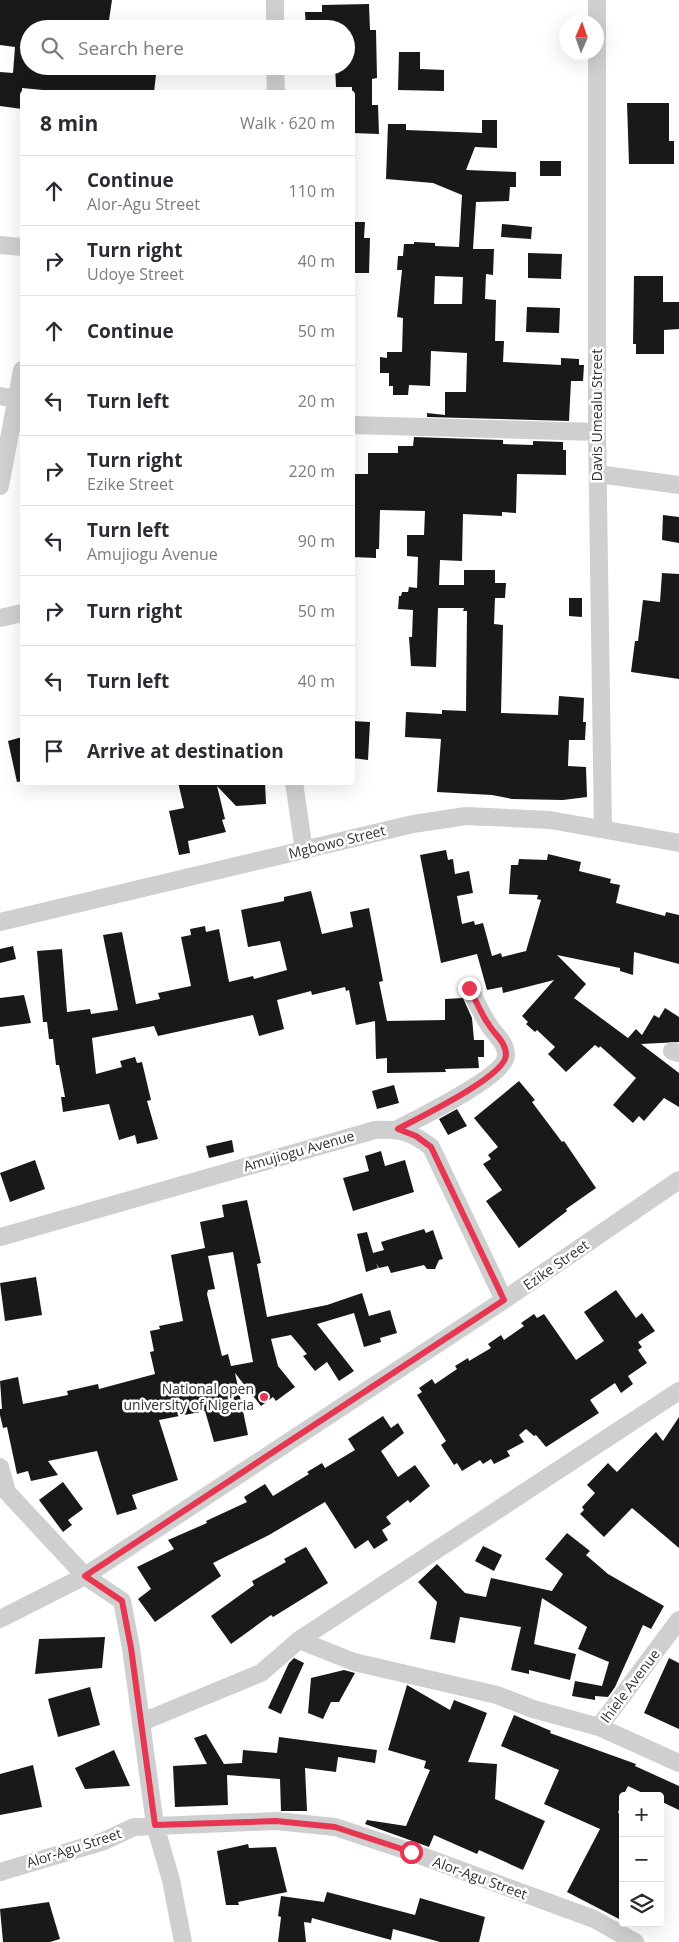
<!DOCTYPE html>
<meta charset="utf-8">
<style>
body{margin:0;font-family:"Open Sans",sans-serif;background:#f7f7f7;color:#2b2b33}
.controls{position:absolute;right:15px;bottom:15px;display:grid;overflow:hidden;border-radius:5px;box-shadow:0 5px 20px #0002}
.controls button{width:45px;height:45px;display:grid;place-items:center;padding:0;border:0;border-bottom:1px solid #e1e1e2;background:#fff;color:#2b2b33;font:25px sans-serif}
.compass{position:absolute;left:559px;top:15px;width:45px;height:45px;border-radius:50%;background:#fff;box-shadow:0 5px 20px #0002;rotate:2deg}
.stop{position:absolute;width:15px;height:15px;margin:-11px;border:4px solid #e63651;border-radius:50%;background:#fff}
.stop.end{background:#e63651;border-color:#fff;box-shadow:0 1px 5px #0008}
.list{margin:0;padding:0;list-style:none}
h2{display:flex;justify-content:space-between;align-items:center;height:65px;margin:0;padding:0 20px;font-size:21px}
h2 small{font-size:16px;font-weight:400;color:#7c7c81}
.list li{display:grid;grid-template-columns:32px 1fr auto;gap:15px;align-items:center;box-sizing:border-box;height:70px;padding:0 20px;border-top:1px solid #e1e1e2}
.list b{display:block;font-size:19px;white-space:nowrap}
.list p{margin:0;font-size:16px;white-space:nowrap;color:#7c7c81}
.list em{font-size:16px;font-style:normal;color:#7c7c81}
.icon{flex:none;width:28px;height:28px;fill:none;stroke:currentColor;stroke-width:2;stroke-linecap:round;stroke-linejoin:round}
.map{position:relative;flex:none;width:679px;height:1942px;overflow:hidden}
.search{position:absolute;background:#fff;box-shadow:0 5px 20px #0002;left:20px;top:20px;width:335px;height:55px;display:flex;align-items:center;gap:12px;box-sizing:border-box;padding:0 18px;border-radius:28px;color:#7c7c81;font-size:19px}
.panel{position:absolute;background:#fff;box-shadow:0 5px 20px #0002;left:20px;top:90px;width:335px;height:695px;border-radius:5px}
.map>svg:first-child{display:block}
.building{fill:#191919;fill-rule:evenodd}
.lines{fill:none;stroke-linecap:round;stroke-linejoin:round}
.minor{stroke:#cfcfcf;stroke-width:18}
.route{stroke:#e63651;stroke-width:6}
.poi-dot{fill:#e63651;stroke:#fff;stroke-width:2}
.labels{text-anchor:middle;stroke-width:5;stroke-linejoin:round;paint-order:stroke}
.street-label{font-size:14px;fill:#323232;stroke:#fff}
.poi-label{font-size:14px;fill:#323232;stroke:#fff;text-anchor:end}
</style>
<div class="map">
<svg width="679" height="1942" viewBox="0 0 679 1942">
<rect width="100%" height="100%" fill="#fff"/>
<path class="building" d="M0,0H112L108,27L71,21L70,29H29V67L74,72L75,68L88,69V66H102L101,71L124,74L125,66H157L154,92H64L22,88V109L0,106V72L13,73L15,47L0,45Z
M369,4L370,30H376L377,78L372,79V105H378L379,134L352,133V87H336L335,66H346V29H306L305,12H322V5Z
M399,52H420V69L444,70V91L398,90Z
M627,103H669V141H674V164H629Z
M482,120H497V148L475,147L466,170L516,172V187H510L509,201L476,202L473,249H494L493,275L486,274L485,299L496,300L495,341H504L503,362L561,365V358L579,359V365H584L583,381H571L569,421L427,417V413L445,415V392H466L467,353L431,351L430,386L409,385L408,395H393V386H389V373H380V357L387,358V352H402L403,318L397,317L402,270H397L398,256H403L404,244H414V242L435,243V246L459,247L462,195L433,183L386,179L388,124H406V130L482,133ZM435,276L463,277L462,304H434Z
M540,161H561V176H540Z
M352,222H365L364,238H370L369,273H352Z
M502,224L532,227L531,239L501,237Z
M528,253L562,254L561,279L528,278Z
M634,276H663V302H679V329L664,330V354H636V344H633Z
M527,307L560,308L559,333L526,332Z
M414,437L503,440V444L533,445V441L563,442V450H566V475L517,474L516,513L502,512V516L463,514L462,561L440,560L439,585H464V570H495V583H506L505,598H495L494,624L503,625L501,713L558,715L559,696L584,698L583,722H586L585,740H569L568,766L586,767L587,797L563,800L512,799L492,795L437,792L441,739L405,737L406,712L442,714V710L466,711L467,611H463L464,608H438L436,667L411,666L409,637H412L413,610L398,609L399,596H401L402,592H408L409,587L417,588L418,557L407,556V535H424L425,511L380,510L379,549H376V558L352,557V474H368V453H398V446H413Z
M663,515L679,517V543L662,540Z
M662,573L679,574V679L631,672L635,641H638L643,600L660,602Z
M569,598H582V617L569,616Z
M352,721L370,722L368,760L352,758Z
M22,737V781L17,782L8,741Z
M178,782H265L266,804L236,806L217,786L225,819L222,820L226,832L188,841L190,853L179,855L169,811L184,808Z
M446,850L448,860L453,859L455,874L469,871L473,893L457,896L462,924L474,921L475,925L483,923L492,956L501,953L502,957L526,951L541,900L537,899L538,895L509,894L511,865H518L519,859L547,860L548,854L581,862L579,871L611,879L610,883L620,885L616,903L665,916L666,912L679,915V964L634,952L633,975L620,971V968L557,955L586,984L574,998L628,1038L636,1029L642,1035L654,1015L659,1018L665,1008L679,1017V1042L641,1044L679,1073V1107L664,1098L644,1121L639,1116L633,1123L613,1105L636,1078L600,1046L599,1048L595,1045L566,1072L548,1054L555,1047L537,1030L535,1032L526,1024L528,1022L522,1016L554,980L503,993L502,987L487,990L477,954L441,963L420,855Z
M311,891L322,934L353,927L350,912L369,908L383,981L379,982L387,1021L445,1020V999L463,998L472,1018L474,1040H484V1057H478L479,1068L445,1069L446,1072L387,1073V1058L376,1059L375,1021L356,1025L349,990L346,991L345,987L312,995L311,991L277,1000L284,1029L259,1036L253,1015L158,1036L154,1026L92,1038L96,1074L122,1067L120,1061L135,1057L137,1063L142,1062L151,1100L147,1101L158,1139L137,1144L135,1135L119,1140L109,1104L63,1112L61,1097H65L59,1065H56L53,1039H49L47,1022H43L37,951L62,949L67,1012L90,1009L91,1014L118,1010L103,935L122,932L136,1004L160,999L158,993L191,986L181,937L191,935L190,929L205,926L206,932L219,929L229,982L253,976L254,979L287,970L280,941L248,947L241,910L284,901V897Z
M13,946L16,959L0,963V949Z
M24,995L31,1023L0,1027V998Z
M519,1081L535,1100L532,1102L562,1142L564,1141L596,1188L566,1209L567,1211L519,1248L486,1201L502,1190L483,1164L491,1159L488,1155L498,1147L474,1118Z
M394,1085L399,1103L377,1109L372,1091Z
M457,1109L467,1126L448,1135L439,1119Z
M232,1140L234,1152L209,1158L206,1146Z
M381,1151L385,1166L405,1160L414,1192L353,1211L343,1178L369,1171L365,1156Z
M35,1160L45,1189L10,1202L0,1173Z
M247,1200L261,1263L257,1264L267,1317L327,1305L362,1293L369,1316L390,1310L397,1333L380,1338L381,1342L364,1347L354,1313L317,1324L354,1371L339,1381L327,1362L315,1371L303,1356L307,1354L291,1335L271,1339L278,1366L295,1387L276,1401L273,1397L261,1406L235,1373L248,1435L214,1442L205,1411L159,1420L178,1480L132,1495L137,1509L117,1515L97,1451L48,1461L58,1475L31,1481L28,1471L17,1474L7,1427L3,1428L0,1415V1409H2L0,1381L18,1377L23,1404L68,1395L67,1391L98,1384L99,1389L155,1374L150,1352L154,1351L150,1331L160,1329L159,1326L183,1321L171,1255L205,1248L200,1222L224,1217L222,1205ZM233,1252L253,1362L231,1366L228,1354L222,1356L207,1294L208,1290L215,1289L208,1256Z
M424,1229L426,1233L433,1230L443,1259L439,1260L435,1269H427L424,1265L391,1273L388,1266L379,1268L376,1263L378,1268L366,1272L357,1234L367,1232L373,1253L384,1250L381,1242Z
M36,1277L42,1315L5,1321L0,1283Z
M616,1290L636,1318L642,1313L655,1331L638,1342L642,1347L638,1350L647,1363L628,1376L633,1384L621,1393L615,1383L590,1400L599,1413L546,1447L536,1435L534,1436L526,1429L519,1435L524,1442L507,1451L510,1456L494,1464L491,1459L483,1464L480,1460L462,1471L457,1463L454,1465L441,1445L446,1441L417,1395L422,1392L419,1388L432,1379L435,1384L457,1369L455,1366L468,1358L469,1361L491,1348L488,1344L501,1335L504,1340L524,1326L521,1323L534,1314L537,1318L544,1314L576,1360L604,1341L584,1312Z
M383,1416L391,1428L398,1423L404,1433L381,1451L398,1477L415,1465L430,1486L410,1503L408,1500L386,1517L391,1524L382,1530L388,1540L374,1549L368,1540L355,1549L325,1502L269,1535L213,1563L221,1576L155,1622L138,1599L151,1589L137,1567L174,1549L168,1540L207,1523L206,1521L247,1502L244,1497L265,1484L273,1496L309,1474L307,1472L322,1463L325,1468L355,1450L348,1439Z
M679,1417V1548L632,1508L604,1537L580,1514L584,1510L582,1507L595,1493L587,1485L608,1463L617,1472L656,1432L663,1441Z
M63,1482L83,1509L68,1520L72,1525L63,1532L39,1500Z
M567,1533L590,1551L586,1555L608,1574L664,1606L651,1629L643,1625L615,1687L608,1697L595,1696V1700L572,1696L575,1681L602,1686L609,1662L578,1649L587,1627L542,1598L534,1644L576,1654L570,1680L529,1670V1674L511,1670L521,1627L460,1617L455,1643L430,1639L437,1602L418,1582L437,1564L465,1593L486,1597L491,1578L552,1591L563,1574L545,1559Z
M483,1546L502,1555L494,1571L475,1561Z
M306,1547L328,1583L273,1617L271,1615L231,1644L211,1616L254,1585L252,1581L286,1562L284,1559Z
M105,1637L102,1668L35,1674L39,1639Z
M294,1658L304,1663L281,1714L268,1708L289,1663Z
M669,1658L679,1663V1729L644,1713Z
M344,1670L355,1673L339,1702H331L323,1719L308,1713L311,1678Z
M407,1685L450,1710L454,1700L487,1713L468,1762L497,1764L495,1799L545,1821L523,1870L479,1850L477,1854L434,1835L429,1847L365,1824L367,1820L406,1826L430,1770L424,1768L426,1761L388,1750Z
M90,1687L100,1725L58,1737L48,1699Z
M514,1715L551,1731L550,1733L636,1764L635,1766L679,1786V1810L660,1801V1796H649L628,1786L623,1796L618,1813L623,1815V1921L567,1892L600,1829L544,1804L559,1770L501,1746Z
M206,1734L224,1764L242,1763L243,1750L277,1753L279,1737L377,1750L375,1763L338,1757L336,1772L305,1768L307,1811H281L280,1779L227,1775L228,1805L175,1807L173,1766L207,1764L194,1738Z
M114,1750L130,1786L85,1789L75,1768Z
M33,1765L42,1807L0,1815V1774Z
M248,1844L249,1848L276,1847L287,1892L238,1902L239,1905H226L217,1851Z
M327,1892L415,1915L420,1898L485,1917L479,1942H440L393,1929L391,1940L312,1918L311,1923L304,1922L306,1942H278L281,1917L278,1916L281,1896L324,1902Z
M49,1902L60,1939L50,1942H3L0,1909Z"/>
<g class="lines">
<path class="minor" d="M275,0V29
M597,0V432L603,829
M275,66L276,92
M0,245L22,247
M0,396L16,399
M352,425L597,432
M598,474L679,485
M0,486L22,370
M0,618L22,613
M294,782L304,851
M0,922L413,824L466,816L550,820L679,843
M672,1051L679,1053
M398,1129C418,1118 506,1076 506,1055C506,1042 495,1035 489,1025C481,1014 476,1000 469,988
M0,1237L375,1130C400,1129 410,1131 431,1147L504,1300
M0,1467L7,1492L85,1576L122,1601L131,1648L155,1825L171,1880L183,1942
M0,1619L85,1576L504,1300L679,1180
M299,1640L354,1662L497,1695L533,1709L599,1727L679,1763
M142,1722L261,1673L299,1640L679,1391
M599,1727L679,1620
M0,1872L104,1841L134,1827L276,1821L335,1827L411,1852L594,1919L635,1942"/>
</g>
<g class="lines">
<path class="route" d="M411,1852L335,1827L276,1821L155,1825L131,1648L122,1601L85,1576L504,1300L431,1147L416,1136L398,1129C418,1118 506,1076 506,1055C506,1042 495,1035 489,1025C481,1014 476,1000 469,988"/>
</g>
<circle class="poi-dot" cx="264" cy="1397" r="5"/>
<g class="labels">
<g class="street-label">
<text transform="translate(597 415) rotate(-90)" y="5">Davis Umealu Street</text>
<text transform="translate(337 842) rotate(-14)" y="5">Mgbowo Street</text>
<text transform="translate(299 1151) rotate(-16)" y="5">Amujiogu Avenue</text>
<text transform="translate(556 1265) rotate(-35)" y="5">Ezike Street</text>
<text transform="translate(630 1686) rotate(-53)" y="5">Ihiele Avenue</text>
<text transform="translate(74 1848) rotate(-18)" y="5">Alor-Agu Street</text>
<text transform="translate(480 1878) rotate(20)" y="5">Alor-Agu Street</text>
</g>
<g class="poi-label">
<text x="254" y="1394">National open<tspan x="254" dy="16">university of Nigeria</tspan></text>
</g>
</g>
</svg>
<div class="controls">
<button>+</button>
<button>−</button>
<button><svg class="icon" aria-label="layers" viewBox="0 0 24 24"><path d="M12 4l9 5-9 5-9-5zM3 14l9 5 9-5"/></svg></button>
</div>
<svg class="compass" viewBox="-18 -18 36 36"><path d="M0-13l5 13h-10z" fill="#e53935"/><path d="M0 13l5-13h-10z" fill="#7c7c81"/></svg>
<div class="stop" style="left:411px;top:1852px"></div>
<div class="stop end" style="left:469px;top:988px"></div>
<div class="search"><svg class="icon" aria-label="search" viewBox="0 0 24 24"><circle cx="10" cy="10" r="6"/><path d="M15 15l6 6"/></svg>Search here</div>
<section class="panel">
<h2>8 min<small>Walk · 620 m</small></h2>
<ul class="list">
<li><svg class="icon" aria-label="ahead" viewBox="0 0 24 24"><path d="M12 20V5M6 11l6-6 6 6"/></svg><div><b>Continue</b><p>Alor-Agu Street</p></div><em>110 m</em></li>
<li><svg class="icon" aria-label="right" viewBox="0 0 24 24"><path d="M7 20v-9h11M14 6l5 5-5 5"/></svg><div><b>Turn right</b><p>Udoye Street</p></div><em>40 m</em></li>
<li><svg class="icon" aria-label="ahead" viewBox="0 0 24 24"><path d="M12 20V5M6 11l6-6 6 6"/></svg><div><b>Continue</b></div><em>50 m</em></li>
<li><svg class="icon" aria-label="left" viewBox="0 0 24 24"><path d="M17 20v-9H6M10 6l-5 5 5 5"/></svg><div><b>Turn left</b></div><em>20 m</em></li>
<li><svg class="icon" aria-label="right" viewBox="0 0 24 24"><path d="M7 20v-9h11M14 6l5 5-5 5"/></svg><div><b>Turn right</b><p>Ezike Street</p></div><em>220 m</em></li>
<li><svg class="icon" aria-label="left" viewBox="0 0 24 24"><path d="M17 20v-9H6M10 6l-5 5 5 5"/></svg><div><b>Turn left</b><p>Amujiogu Avenue</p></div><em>90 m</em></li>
<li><svg class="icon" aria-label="right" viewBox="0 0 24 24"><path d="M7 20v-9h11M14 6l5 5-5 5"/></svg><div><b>Turn right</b></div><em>50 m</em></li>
<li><svg class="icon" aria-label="left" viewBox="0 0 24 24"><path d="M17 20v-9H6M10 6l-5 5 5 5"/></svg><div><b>Turn left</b></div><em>40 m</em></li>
<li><svg class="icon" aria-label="arrive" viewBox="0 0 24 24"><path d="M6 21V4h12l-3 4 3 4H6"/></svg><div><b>Arrive at destination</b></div></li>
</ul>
</section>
</div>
